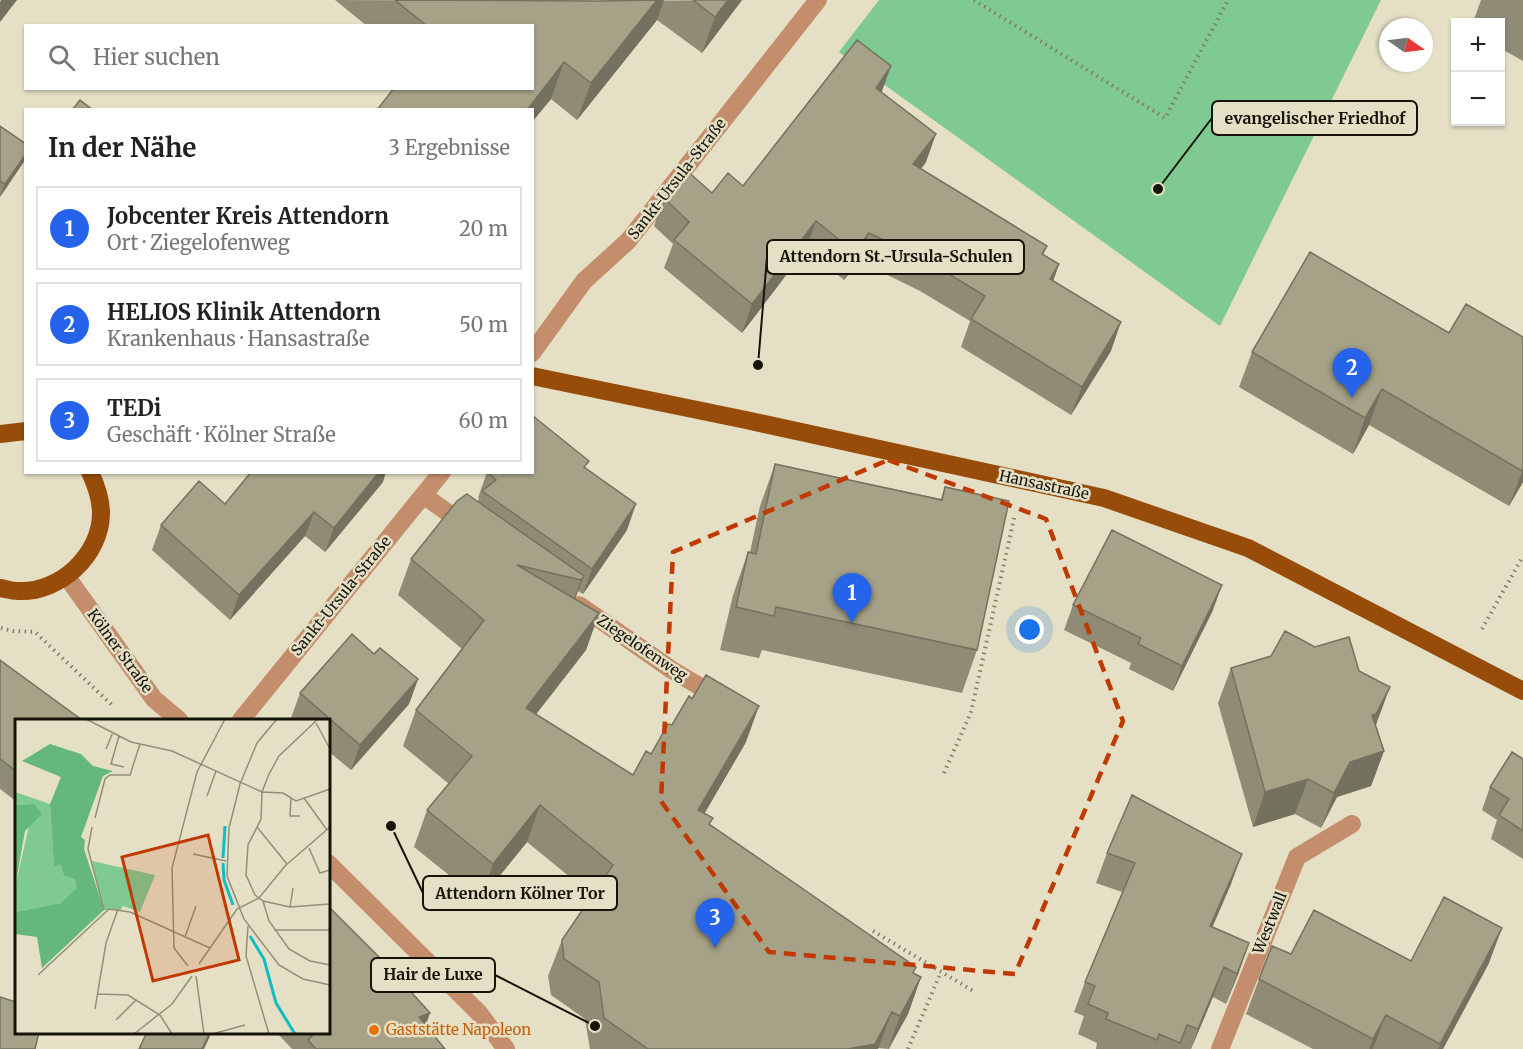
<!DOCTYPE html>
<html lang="de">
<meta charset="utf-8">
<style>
body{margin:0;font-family:Merriweather,serif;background:#f6f6f6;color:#222}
.controls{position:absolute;right:18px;top:18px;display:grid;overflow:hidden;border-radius:0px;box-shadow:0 2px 4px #0004}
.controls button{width:54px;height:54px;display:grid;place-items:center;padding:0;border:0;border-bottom:2px solid #e0e0e0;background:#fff;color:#222;font:30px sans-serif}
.compass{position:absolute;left:1379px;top:18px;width:54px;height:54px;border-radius:50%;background:#fff;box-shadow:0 2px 4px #0004;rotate:104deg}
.you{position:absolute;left:1030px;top:630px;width:21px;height:21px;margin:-15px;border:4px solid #fff;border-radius:50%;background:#1a73e8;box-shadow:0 0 0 9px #1a73e833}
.badge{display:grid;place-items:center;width:39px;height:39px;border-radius:50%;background:#2563eb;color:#fff;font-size:20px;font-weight:700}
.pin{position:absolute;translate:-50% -50px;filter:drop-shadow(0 2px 3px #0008)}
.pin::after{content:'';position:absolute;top:32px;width:21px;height:18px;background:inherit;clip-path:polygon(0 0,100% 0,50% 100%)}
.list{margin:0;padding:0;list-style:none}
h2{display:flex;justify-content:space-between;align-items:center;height:78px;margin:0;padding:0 24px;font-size:26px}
h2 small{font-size:20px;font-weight:400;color:#767676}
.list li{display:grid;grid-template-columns:39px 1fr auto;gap:18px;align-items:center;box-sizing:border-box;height:84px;margin:0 12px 12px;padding:0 12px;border:2px solid #e0e0e0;border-radius:0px}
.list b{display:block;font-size:22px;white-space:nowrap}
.list p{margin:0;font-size:20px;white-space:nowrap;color:#767676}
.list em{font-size:20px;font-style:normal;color:#767676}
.icon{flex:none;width:33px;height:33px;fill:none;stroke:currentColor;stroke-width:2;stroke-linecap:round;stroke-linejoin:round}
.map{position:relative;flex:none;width:1523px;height:1049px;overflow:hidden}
.search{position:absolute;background:#fff;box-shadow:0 2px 4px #0004;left:24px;top:24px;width:510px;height:66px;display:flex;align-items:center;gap:15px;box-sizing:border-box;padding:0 21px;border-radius:0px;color:#767676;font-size:22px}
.panel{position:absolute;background:#fff;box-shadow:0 2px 4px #0004;left:24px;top:108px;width:510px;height:366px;border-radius:0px}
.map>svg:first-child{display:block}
.green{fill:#7fc992}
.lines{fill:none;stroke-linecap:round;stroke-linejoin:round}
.path{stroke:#817d6b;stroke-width:4;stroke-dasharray:1.5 4.5;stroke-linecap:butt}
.minor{stroke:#c48e6c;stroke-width:18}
.major{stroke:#984c0a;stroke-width:18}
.wall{fill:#8f8b75}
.shaded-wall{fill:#74715f}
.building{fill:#a6a288;stroke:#74715f;stroke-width:1.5}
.marked{fill:none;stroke:#c03901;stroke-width:4.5;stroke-dasharray:12 8;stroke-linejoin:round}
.food-dot{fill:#e8710a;stroke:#e5e0c5;stroke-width:2}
.labels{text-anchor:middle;stroke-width:5;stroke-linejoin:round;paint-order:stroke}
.street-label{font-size:15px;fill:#16140a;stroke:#e5e0c5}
.food-label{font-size:15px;fill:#c56008;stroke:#e5e0c5;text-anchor:start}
.inset-river{fill:none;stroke:#12bcc3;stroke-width:3}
.inset-road{fill:none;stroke:#928e7a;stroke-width:1.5}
.view{fill:#c03901;fill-opacity:0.15;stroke:#c03901;stroke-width:3}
.inset-edge{fill:none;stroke:#16140a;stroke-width:3}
.leader{fill:none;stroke:#16140a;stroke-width:2}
.callout-dot{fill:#16140a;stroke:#e5e0c5;stroke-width:2}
.callout{fill:#e5e0c5;stroke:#16140a;stroke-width:2}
.callout-label{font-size:16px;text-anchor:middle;font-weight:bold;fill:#16140a}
</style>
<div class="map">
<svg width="1523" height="1049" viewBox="0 0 1523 1049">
<rect width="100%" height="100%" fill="#e5e0c5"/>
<path class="green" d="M879,0H1381L1220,326L839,52Z"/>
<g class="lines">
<path class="path" d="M974,0L1165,118L1228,0
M1,628L13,631L35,632L113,706
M1482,629L1523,556
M944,773L971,712L1015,514
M873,931L975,992
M908,1049L941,972"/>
<path class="minor" d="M532,353L584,281L628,241L818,0
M423,495L468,527
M67,577L154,699L179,720
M579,605L672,670L721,699
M241,720L442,472
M328,863L479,1013L506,1049
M1220,1049L1297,857L1352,824"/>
<path class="major" d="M532,376L746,420L1104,498L1248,548L1523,691
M0,434L26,431
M0,588C6,589 12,591 18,591C60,593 101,555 101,513C101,498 96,485 90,472"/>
</g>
<path class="wall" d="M335,0L599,1L742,0L702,53L657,20L577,120L551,99L532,122V26H367Z
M1481,0H1523V61L1500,48V22H1473Z
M881,92L926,162L921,169L1047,246L1043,255L1059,264L1053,281L1111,351L1071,415L961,347L970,321L920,291L859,261L844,280L806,249L742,333L664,268L673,244L654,226L664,198L712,193L743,186Z
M0,126L25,160L0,197Z
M1449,333L1523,337V482L1509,506L1369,425L1353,454L1239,387L1252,352Z
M775,464L941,499L945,487L977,650L962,693L762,650L759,658L720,650L733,595L748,552H750L760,506Z
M586,468L627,530L583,594L578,591L575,599L599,613L586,650L536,714L633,775L651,754L672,725L746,742L704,814L710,825L914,973L921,977L908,1014L889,1049L878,1048V1049H590L585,1019L551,995L548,976L562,940L592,895L527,842L480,900L414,847L427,810L449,784L403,746L416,710L462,649L398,595L411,559L478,501L479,498H478L487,472Z
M383,482L325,552L305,536L230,620L152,550L161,525L225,504Z
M1073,605L1213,610L1173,691L1129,669L1131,663L1064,630Z
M374,654L418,679L409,704L351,770L328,751V720H294L291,718L300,693Z
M0,660L16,720V801L0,789Z
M1231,668L1359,671L1377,722L1376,725L1384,751L1371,786L1337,797L1321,828L1295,814L1253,827L1218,703Z
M1523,759V859L1491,839L1497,820L1482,810L1490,787Z
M1107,853L1231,884L1212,926L1239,972L1226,1004L1213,997L1191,1049H1096L1097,1043L1078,1034L1084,1016L1074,1012L1085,982L1122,892L1096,883Z
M1291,954L1411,961L1489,963L1443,1049H1313L1246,1014L1259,979Z
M426,1026L445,1049H292L276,1032H328Z"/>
<path class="shaded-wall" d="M1,0H17L0,22V2Z
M657,0H664L657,20L577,120L591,83Z
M728,0H742L702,53L715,17Z
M564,62L551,99L532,122V110H527Z
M891,66L881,94L876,88Z
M936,134L926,162L903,193L913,164Z
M26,154L25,160L0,197L5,184Z
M816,221L806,249L742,333L752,304Z
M869,233L859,261L844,280L854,252Z
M1059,264L1049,293L1050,279Z
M1121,322L1111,351L1071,415L1082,387Z
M1382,389L1369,425L1353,454L1365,418Z
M1523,469V482L1509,506Z
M379,472H386L383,482L325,552L334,528Z
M636,504L627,530L583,594L592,569Z
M314,512L305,536L230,620L239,595Z
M584,576L570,612L568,616L581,580Z
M1222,585L1213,610L1173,691L1182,666Z
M599,613L586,650L513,744L526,708Z
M418,679L409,704L351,770L360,745Z
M1390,687L1377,722L1363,749L1372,715Z
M759,706L746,742L685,847L698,810Z
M1384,751L1371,786L1337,797L1321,828L1334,793L1350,762Z
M1308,779L1295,814L1253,827L1265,792Z
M540,805L527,842L480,900L493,864Z
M1242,854L1231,884L1200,956L1210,926Z
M1502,928L1489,963L1443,1049H1438Z
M1249,943L1239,972L1226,1004L1237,974Z
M1224,967L1213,997L1191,1049L1198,1029Z
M921,977L908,1014L888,1049L900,1016Z
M892,1012L878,1049H848Z
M430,1013L422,1037L419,1017Z
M1386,1015L1373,1049H1369L1373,1039Z
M210,1032H212L204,1049H202Z"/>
<path class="building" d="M395,0L599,1L657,0L591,83L564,62L527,110H377L394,88H532V26H427Z
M693,0H728L715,17Z
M857,40L891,66L876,88L936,134L913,164L1047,246L1042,254L1059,264L1050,279L1121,322L1082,387L971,319L985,296L931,263L869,233L854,252L816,221L752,304L674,240L689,222L664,198L686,170L712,193L728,173L743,186Z
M80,100L93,110H72Z
M0,126L26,144V154L5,184L0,181Z
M1310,252L1449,333L1466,304L1523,337V469L1522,471L1382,389L1365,418L1252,352Z
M533,416L589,461L584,467L636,504L592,569L482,491L496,480L487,472H532Z
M775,464L942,500L945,487L1009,501L977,650L776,607L774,616L736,607L748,552L756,554Z
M251,472H379L334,528L314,512L239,595L161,525L199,481L225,504Z
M467,494L584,576L581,580L517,565L599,613L526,708L633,775L646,751L651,754L668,724L672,725L689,696L692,699L706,675L759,706L698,810L713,818L709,824L916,967L913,973L921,977L900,1016L892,1012L875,1044L848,1049H648L604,1018L599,982L564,959L562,940L613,865L540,805L493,864L427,810L472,756L416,710L484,620L411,559L457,501Z
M1112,530L1222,585L1182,666L1138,644L1141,638L1073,605Z
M1285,631L1315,647L1349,637L1359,671L1390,687L1376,714L1372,715L1384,751L1350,762L1334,793L1308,779L1265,792L1231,668L1271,656Z
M352,634L374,654L380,648L418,679L360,745L300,693Z
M0,660L82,720H16V771L0,759Z
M1512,752L1523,759V831L1499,815L1509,799L1490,787Z
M1132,795L1242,854L1210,926L1249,943L1237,974L1224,967L1198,1029L1187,1025L1180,1043L1159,1034L1157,1040L1106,1019L1108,1013L1088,1004L1095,986L1085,982L1135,863L1107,853Z
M1444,897L1502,928L1440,1044L1386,1015L1373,1039L1259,979L1272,946L1291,954L1314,910L1411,961Z
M328,906L385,963L430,1013L419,1017L445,1049H316L308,1040L312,1036L309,1032H328Z
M0,997L16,1002V1032H39L35,1049H0Z
M147,1032H210L202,1049H139Z"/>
<path class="marked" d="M888,460L1046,519L1123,721L1015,974L769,952L661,801L673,552Z"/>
<circle class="food-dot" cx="374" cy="1030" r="6"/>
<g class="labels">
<g class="street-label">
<text transform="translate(677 179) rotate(-52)" y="5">Sankt-Ursula-Straße</text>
<text transform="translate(1044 485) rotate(12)" y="5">Hansastraße</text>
<text transform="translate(341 596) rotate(-51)" y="5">Sankt-Ursula-Straße</text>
<text transform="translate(642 648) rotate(34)" y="5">Ziegelofenweg</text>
<text transform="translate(120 651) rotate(54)" y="5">Kölner Straße</text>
<text transform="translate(1270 923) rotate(-68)" y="5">Westwall</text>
</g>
<g class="food-label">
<text x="386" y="1035">Gaststätte Napoleon</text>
</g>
</g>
<g transform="translate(15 719)">
<rect width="315" height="315" fill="#e5e0c5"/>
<path d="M0,73L35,85L39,146L46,145L60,160L61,171L46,184L0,193V168L19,85L0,86ZM77,142L140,156L125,193L108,187L106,191H89Z" fill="#7fc992"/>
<path d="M35,25L66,35L78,47L98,52L88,57L66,118L70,121L69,130L89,191L27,249L22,218L0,215V193L46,184L61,170L60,160L49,156L46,145L39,147L35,85L46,58L7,42ZM19,85L27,95L10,112L0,168V86Z" fill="#64b87c"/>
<path class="inset-river" d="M208,139L210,107M208,144L209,161L218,186M235,217L249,240L261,284L280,315"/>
<path class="inset-road" d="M71,0L116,23L157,32L247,73L268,74L281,82L315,70M262,0L242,24L225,65L214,109L212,157L229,200L264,246L288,260L315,266M303,0L264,37L254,55L247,73L246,100L233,126L231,156L240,176L248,182L275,188L315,185M301,4L315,30M104,17L96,45L109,48M91,30L98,13M192,77L201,52M276,79L275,97H285M289,79L312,111M80,99L90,60L95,56H115L125,25M77,108L73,130L89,191M242,108L272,145M294,129L305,154L315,151M178,135L211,142M248,182L254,202L274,230L295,242L315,246M275,188L278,169M233,207L231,237L254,315M259,211H315M170,218L181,187M184,245L222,190L244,179L270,147L315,108M173,247L159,229L157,149L182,53L210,0M23,256L94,190L115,193L195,229M181,257L189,315M83,275L113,276L145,296L157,315M80,290L91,224L103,190M101,301L121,281M119,315L157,285L177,257M197,315L230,306"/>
<path class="view" d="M193,116L224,241L138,262L107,138Z"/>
<rect width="315" height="315" class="inset-edge"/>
</g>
<path class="leader" d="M1158 189L1212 118M758 365L767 257M391 826L423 893M595 1026L495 975"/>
<g class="callout-dot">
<circle cx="1158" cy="189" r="6"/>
<circle cx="758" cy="365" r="6"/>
<circle cx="391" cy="826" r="6"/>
<circle cx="595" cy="1026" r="6"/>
</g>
<g class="callout">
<rect x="1212" y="101" width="205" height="34" rx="6"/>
<rect x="767" y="240" width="257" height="34" rx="6"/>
<rect x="423" y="876" width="194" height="34" rx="6"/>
<rect x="371" y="958" width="124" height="34" rx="6"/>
</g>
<g class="callout-label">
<text x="1315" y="124">evangelischer Friedhof</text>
<text x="896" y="262">Attendorn St.-Ursula-Schulen</text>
<text x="520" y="899">Attendorn Kölner Tor</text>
<text x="433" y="980">Hair de Luxe</text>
</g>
</svg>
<div class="controls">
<button>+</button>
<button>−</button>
</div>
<svg class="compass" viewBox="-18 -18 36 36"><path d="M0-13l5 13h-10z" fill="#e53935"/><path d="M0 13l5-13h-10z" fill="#767676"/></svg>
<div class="you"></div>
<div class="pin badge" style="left:852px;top:623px">1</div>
<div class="pin badge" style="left:1352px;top:398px">2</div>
<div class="pin badge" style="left:715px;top:948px">3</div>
<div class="search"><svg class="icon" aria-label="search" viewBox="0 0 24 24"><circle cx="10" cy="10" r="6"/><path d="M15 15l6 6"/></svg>Hier suchen</div>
<section class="panel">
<h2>In der Nähe<small>3 Ergebnisse</small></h2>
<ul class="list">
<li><span class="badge">1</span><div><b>Jobcenter Kreis Attendorn</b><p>Ort · Ziegelofenweg</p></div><em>20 m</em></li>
<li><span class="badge">2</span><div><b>HELIOS Klinik Attendorn</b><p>Krankenhaus · Hansastraße</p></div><em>50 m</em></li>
<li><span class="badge">3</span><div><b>TEDi</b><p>Geschäft · Kölner Straße</p></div><em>60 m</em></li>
</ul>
</section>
</div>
